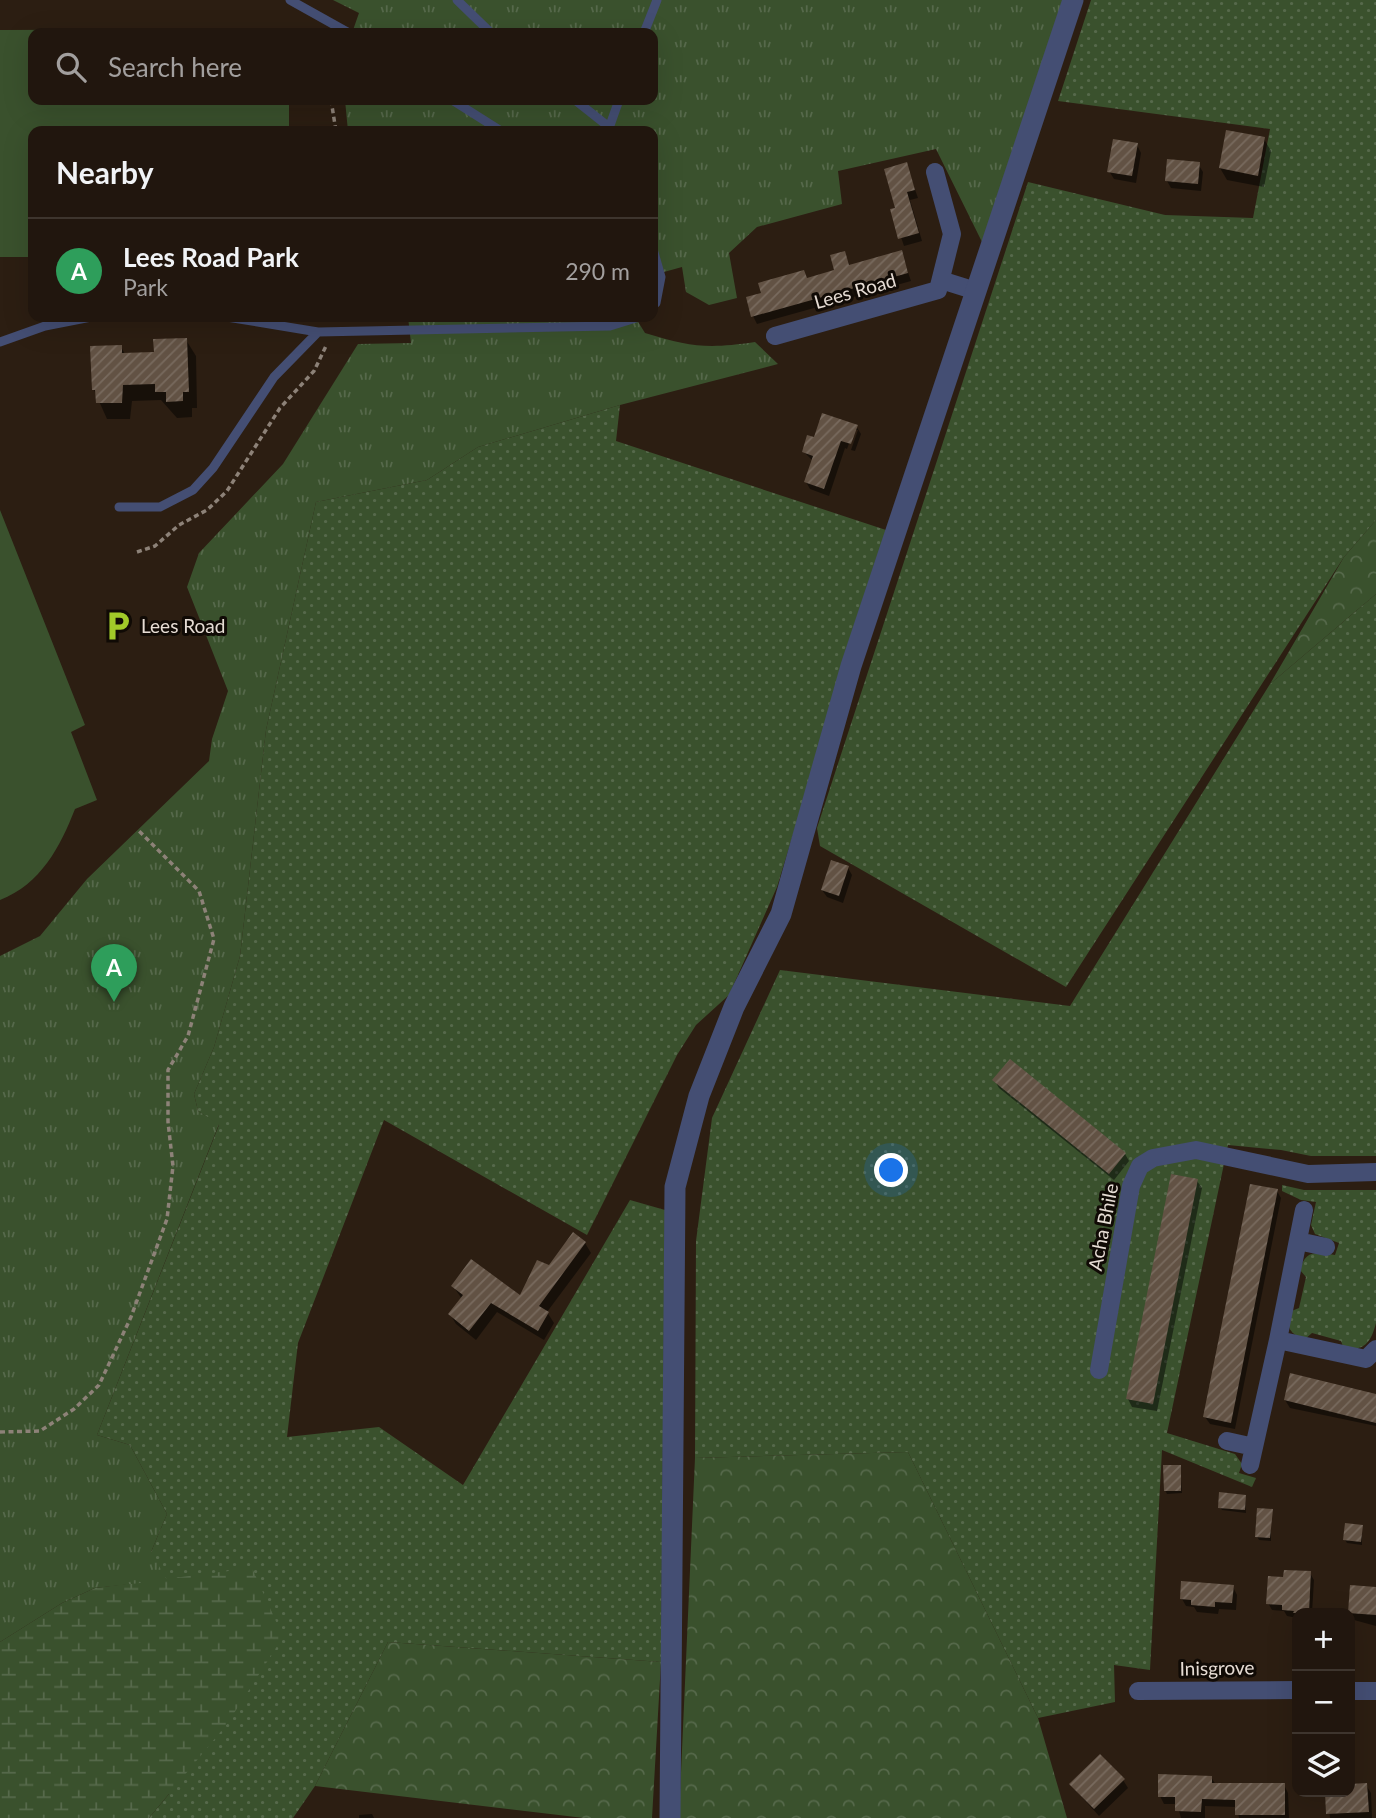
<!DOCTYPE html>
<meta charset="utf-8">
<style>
body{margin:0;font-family:Lato,sans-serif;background:#291f17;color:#f1f3f6}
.controls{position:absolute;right:21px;bottom:21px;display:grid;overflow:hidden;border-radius:14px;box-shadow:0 7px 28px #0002}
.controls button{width:63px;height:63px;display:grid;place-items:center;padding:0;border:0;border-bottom:2px solid #3e352e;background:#21160e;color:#f1f3f6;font:35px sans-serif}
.you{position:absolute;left:892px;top:1171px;width:24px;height:24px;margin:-18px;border:5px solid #fff;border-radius:50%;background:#1a73e8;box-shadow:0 0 0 10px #1a73e833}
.badge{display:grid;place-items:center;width:46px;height:46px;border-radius:50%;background:#ea580c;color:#fff;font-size:23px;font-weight:700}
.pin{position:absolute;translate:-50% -58px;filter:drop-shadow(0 2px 4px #0008)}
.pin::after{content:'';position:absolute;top:37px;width:24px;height:21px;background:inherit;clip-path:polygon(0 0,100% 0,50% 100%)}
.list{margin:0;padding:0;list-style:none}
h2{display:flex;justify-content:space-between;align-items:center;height:91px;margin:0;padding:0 28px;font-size:30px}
h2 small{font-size:23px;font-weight:400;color:#a29f9e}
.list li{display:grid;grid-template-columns:46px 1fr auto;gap:21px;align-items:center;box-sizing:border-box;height:105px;padding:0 28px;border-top:2px solid #3e352e}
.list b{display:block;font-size:26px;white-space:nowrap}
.list p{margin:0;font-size:23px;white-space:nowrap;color:#a29f9e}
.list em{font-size:23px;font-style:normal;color:#a29f9e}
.icon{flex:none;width:38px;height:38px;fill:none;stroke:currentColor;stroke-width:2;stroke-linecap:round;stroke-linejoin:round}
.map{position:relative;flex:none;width:1376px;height:1818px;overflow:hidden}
.search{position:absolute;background:#21160e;box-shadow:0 7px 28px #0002;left:28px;top:28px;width:630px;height:77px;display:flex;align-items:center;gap:18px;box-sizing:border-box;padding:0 24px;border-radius:14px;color:#a29f9e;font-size:26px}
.panel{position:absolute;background:#21160e;box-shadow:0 7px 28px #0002;left:28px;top:126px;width:630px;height:196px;border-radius:14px}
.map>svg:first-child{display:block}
.grass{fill:url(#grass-dots)}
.forest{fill:url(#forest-crowns)}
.wetland{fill:url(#wetland-marsh)}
.park{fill:url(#park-tufts)}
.pitch{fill:#3a512d}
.shadow{fill:#0007}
.building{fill:url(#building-hatch)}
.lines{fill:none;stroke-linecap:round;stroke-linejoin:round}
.path{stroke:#8d8278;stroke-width:3.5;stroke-dasharray:5 3.5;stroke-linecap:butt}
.service{stroke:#444e73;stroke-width:9}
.minor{stroke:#444e73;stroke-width:18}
.tertiary{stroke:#444e73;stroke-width:21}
.labels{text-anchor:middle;stroke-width:6;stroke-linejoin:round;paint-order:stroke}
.street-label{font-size:19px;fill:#e6dcd4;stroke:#100a05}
.poi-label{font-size:19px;fill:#e6dcd4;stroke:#100a05;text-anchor:start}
</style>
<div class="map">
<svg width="1376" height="1818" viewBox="0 0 1376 1818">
<defs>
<pattern id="grass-dots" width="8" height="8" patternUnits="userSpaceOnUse" patternTransform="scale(1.75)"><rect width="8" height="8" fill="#3a512d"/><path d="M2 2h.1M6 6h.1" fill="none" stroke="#56694b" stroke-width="1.8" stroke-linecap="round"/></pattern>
<pattern id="forest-crowns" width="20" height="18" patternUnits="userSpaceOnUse" patternTransform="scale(1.75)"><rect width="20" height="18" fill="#3a512d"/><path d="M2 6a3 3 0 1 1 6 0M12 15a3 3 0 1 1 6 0" fill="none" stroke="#56694b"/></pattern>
<pattern id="wetland-marsh" width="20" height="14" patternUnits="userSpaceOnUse" patternTransform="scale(1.75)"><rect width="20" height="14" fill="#3a512d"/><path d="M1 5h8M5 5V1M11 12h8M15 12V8" fill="none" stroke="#56694b"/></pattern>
<pattern id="park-tufts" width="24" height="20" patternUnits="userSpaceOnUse" patternTransform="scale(1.75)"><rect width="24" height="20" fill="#3a512d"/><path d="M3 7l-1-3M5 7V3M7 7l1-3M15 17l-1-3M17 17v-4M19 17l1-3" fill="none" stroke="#56694b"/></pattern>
<pattern id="building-hatch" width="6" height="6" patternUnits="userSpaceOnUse" patternTransform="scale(1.75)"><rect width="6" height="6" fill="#625244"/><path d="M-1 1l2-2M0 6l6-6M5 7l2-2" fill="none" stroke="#786a5e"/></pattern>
</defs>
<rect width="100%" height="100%" fill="#2c1e12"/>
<path class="grass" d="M1091,0H1376V520L1344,557L1066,987L820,846L817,828L1028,182L1165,215L1253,218L1270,129L1058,101Z
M620,405L616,441L886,530L777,887L729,995L696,1025L677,1055L587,1235L384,1120L298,1343L287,1437L379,1427L463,1485L630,1200L665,1210L661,1662L388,1642L315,1786L293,1818H149L169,1794L151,1552L167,1514L130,1445L97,1435L219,1125L198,1111L194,1094L214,1047L240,956L266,730L316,502L427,480L478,447Z
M1376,594V1156H1311L1281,1150L1228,1145L1167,1433L1235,1454L1242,1464L1239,1473L1256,1478L1252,1487L1162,1450L1150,1670L1114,1665L1115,1702L1038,1718L908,1452L695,1458L696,1241L712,1118L780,970L1070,1006L1270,684Z
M1282,1185L1304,1190H1376V1323C1371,1342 1365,1351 1344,1349L1341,1341L1312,1333L1305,1339C1290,1335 1286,1327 1289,1312L1299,1308L1306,1277L1300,1270C1305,1250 1316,1252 1335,1255L1339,1243L1315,1234L1311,1225L1316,1202L1301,1200L1282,1191Z"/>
<path class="forest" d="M1376,520V594L1270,684L1344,557Z
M908,1452L1038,1718L1067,1818H679L695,1458Z
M388,1642L661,1662L652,1818H584L315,1786Z"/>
<path class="wetland" d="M252,1568L283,1637L227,1724L149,1818H0V1642L62,1603L95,1588Z"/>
<path class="park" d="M333,0H1065L983,244L936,149L838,171L842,204L757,227L729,253L737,298L709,305L686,292L682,267L653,275V131H348L345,100H653V33H352L359,13Z
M408,317H635L645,333C690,347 708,349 755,342L778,364L620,405L478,447L427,480L316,502L266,730L240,956L214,1047L194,1094L198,1111L219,1124L97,1435L130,1445L167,1514L151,1552L167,1580L95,1588L62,1603L0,1642V956L40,936L87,879L209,761L212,739L228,691L187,587L199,553L283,464L358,344L411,343Z"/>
<path class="pitch" d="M289,29V33H33V100H289V131H33V257H0V30Z
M0,510L85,725L71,732L97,800L75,809C60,847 41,884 0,900Z"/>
<path class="shadow" d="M1264,139L1271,151L1264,187L1227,180L1220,168Z
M1137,145L1141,153L1136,183L1114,179L1109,171Z
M906,164L918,198L910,200L922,241L904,246L892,210L897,209Z
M1198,164L1203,172L1201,191L1171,188L1167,181Z
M901,252L911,281L757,324L753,316L808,279L837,271L844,253L850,266Z
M186,340L196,356L197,408H192V417L177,418L161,400L132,401L130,419H107L94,390L121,347L125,354L156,353Z
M856,426L861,434L855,451L851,450L858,430H854L847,449L845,448L829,496L810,489L806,482L813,461L804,452L815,440Z
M848,868L852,875L843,903L827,897L822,890Z
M995,1081L1125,1154L1129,1161L1114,1180L999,1088Z
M1197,1181L1202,1188L1157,1411L1132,1407L1128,1399Z
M1277,1191L1281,1198L1235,1429L1210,1424L1205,1417Z
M585,1243L591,1253L547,1312L554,1323L544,1340L497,1312L476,1340L456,1324L450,1314L462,1299L453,1286L521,1298L549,1268Z
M1376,1395V1426L1290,1408L1285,1400Z
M1180,1467L1182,1493L1167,1494L1165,1490Z
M1245,1496L1246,1513L1222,1510L1220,1507Z
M1271,1511V1541L1259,1540L1257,1536Z
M1362,1526V1545L1347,1543L1345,1540Z
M1310,1573L1314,1580L1312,1613H1297V1618L1287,1616L1284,1611L1272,1610L1268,1603L1285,1579Z
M1233,1587L1237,1595L1236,1610L1219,1609L1218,1614L1197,1612L1194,1607L1186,1606L1182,1599Z
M1376,1589V1626L1354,1620L1350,1612Z
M1211,1777L1216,1785H1284L1288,1793L1289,1818H1239L1237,1807L1205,1806V1818H1181L1177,1804H1164L1160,1796Z
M1123,1780L1128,1788L1099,1816L1071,1785Z
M1366,1785L1371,1793L1372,1818H1330L1327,1792H1350V1786Z
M372,1814L374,1818H359V1815Z"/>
<path class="building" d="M1226,130L1265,137L1258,176L1219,168Z
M1113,139L1138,143L1132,176L1107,172Z
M1167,159L1200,162L1198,184L1165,181Z
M907,162L915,190L907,192L919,233L898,239L890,209L895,208L884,169Z
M902,250L908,273L751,317L746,297L761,293L758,283L804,270L807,278L834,270L830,255L845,251L849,265Z
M187,338L189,392H183V401L166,402V392H155V384L123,385L122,403H96L95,390H92L90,346L122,345V353L154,352L153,339Z
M822,413L858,425L851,444L841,441L824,489L804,482L813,456L802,452L807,435L814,437Z
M831,860L849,866L839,896L821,890Z
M1010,1059L1126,1153L1109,1174L992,1080Z
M1171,1174L1198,1179L1153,1404L1126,1399Z
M1250,1184L1278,1189L1231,1423L1203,1417Z
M573,1232L586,1242L539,1306L549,1312L538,1331L491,1303L469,1331L448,1314L463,1295L451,1286L471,1259L520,1295L537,1260L549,1265Z
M1290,1373L1376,1394V1423L1284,1400Z
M1163,1465H1181V1491H1164Z
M1219,1492L1246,1495L1245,1510L1218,1508Z
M1257,1508L1273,1509L1270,1538L1255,1537Z
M1345,1523L1363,1525L1361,1542L1343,1540Z
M1284,1570L1311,1571L1309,1613H1293L1294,1611L1282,1610V1605L1266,1604L1268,1576L1283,1577Z
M1181,1581L1234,1585L1232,1603L1215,1602V1607L1191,1605V1600L1180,1599Z
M1350,1585L1376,1587V1615L1348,1613Z
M1100,1754L1125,1779L1094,1809L1069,1784Z
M1158,1774L1212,1776V1783H1285V1815H1235V1800L1202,1799L1201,1812L1175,1811V1797H1158Z
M1367,1783L1369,1812L1326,1814L1325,1792H1350V1784Z"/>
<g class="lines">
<path class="path" d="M331,100L336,131
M137,552L155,546L179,525L207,510L227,491L280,408L314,371L327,344
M0,1432L40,1431L74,1409L99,1385L131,1317L167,1219L173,1166L168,1122V1070L188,1036L214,939L199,891L138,830"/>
<path class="service" d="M290,0L349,33
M457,0L491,33
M644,33L657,0
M452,100L501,131
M575,100L609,127
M608,131L619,100
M653,249L661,277L656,303L653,305
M227,317L318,332
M0,342L45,326L91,317
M119,507H160L193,490L213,468L274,377L318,332L610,326L639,317"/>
<path class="minor" d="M941,280L976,291
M775,336L938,290L952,234L935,172
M1298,1241L1326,1247
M1278,1340L1304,1210
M1099,1370L1131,1186L1140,1166L1153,1158L1196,1150L1308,1174L1376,1172
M1227,1441L1254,1447
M1250,1465L1278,1340L1366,1359L1376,1349
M1138,1691L1297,1690
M1350,1691H1376"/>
<path class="tertiary" d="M670,1818L675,1187L699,1096L734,1007L781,914L851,666L1073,0"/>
</g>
<defs>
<symbol id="parking-bare" viewBox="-9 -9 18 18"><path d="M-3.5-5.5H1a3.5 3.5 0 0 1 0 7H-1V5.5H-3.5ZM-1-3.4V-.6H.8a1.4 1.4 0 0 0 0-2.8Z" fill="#a1c929" stroke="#100a05" stroke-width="2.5" paint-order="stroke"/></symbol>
</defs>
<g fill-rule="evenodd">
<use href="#parking-bare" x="96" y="604" width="44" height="44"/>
</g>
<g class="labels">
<g class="street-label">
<text transform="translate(855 291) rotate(-16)" y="7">Lees Road</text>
<text transform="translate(1103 1227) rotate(-79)" y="7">Acha Bhile</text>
<text transform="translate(1217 1668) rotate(-1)" y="7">Inisgrove</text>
</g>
<g class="poi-label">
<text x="141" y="633">Lees Road</text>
</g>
</g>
</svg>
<div class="controls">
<button>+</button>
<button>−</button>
<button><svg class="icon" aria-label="layers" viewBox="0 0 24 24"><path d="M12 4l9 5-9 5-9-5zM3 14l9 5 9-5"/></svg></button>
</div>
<div class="you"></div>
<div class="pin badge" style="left:114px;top:1002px;background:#2e9e5b">A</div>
<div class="search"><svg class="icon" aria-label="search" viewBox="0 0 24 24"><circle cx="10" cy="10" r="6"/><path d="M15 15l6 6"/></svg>Search here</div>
<section class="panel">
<h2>Nearby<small></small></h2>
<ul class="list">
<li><span class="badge" style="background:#2e9e5b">A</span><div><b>Lees Road Park</b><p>Park</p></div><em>290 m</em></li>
</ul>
</section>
</div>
